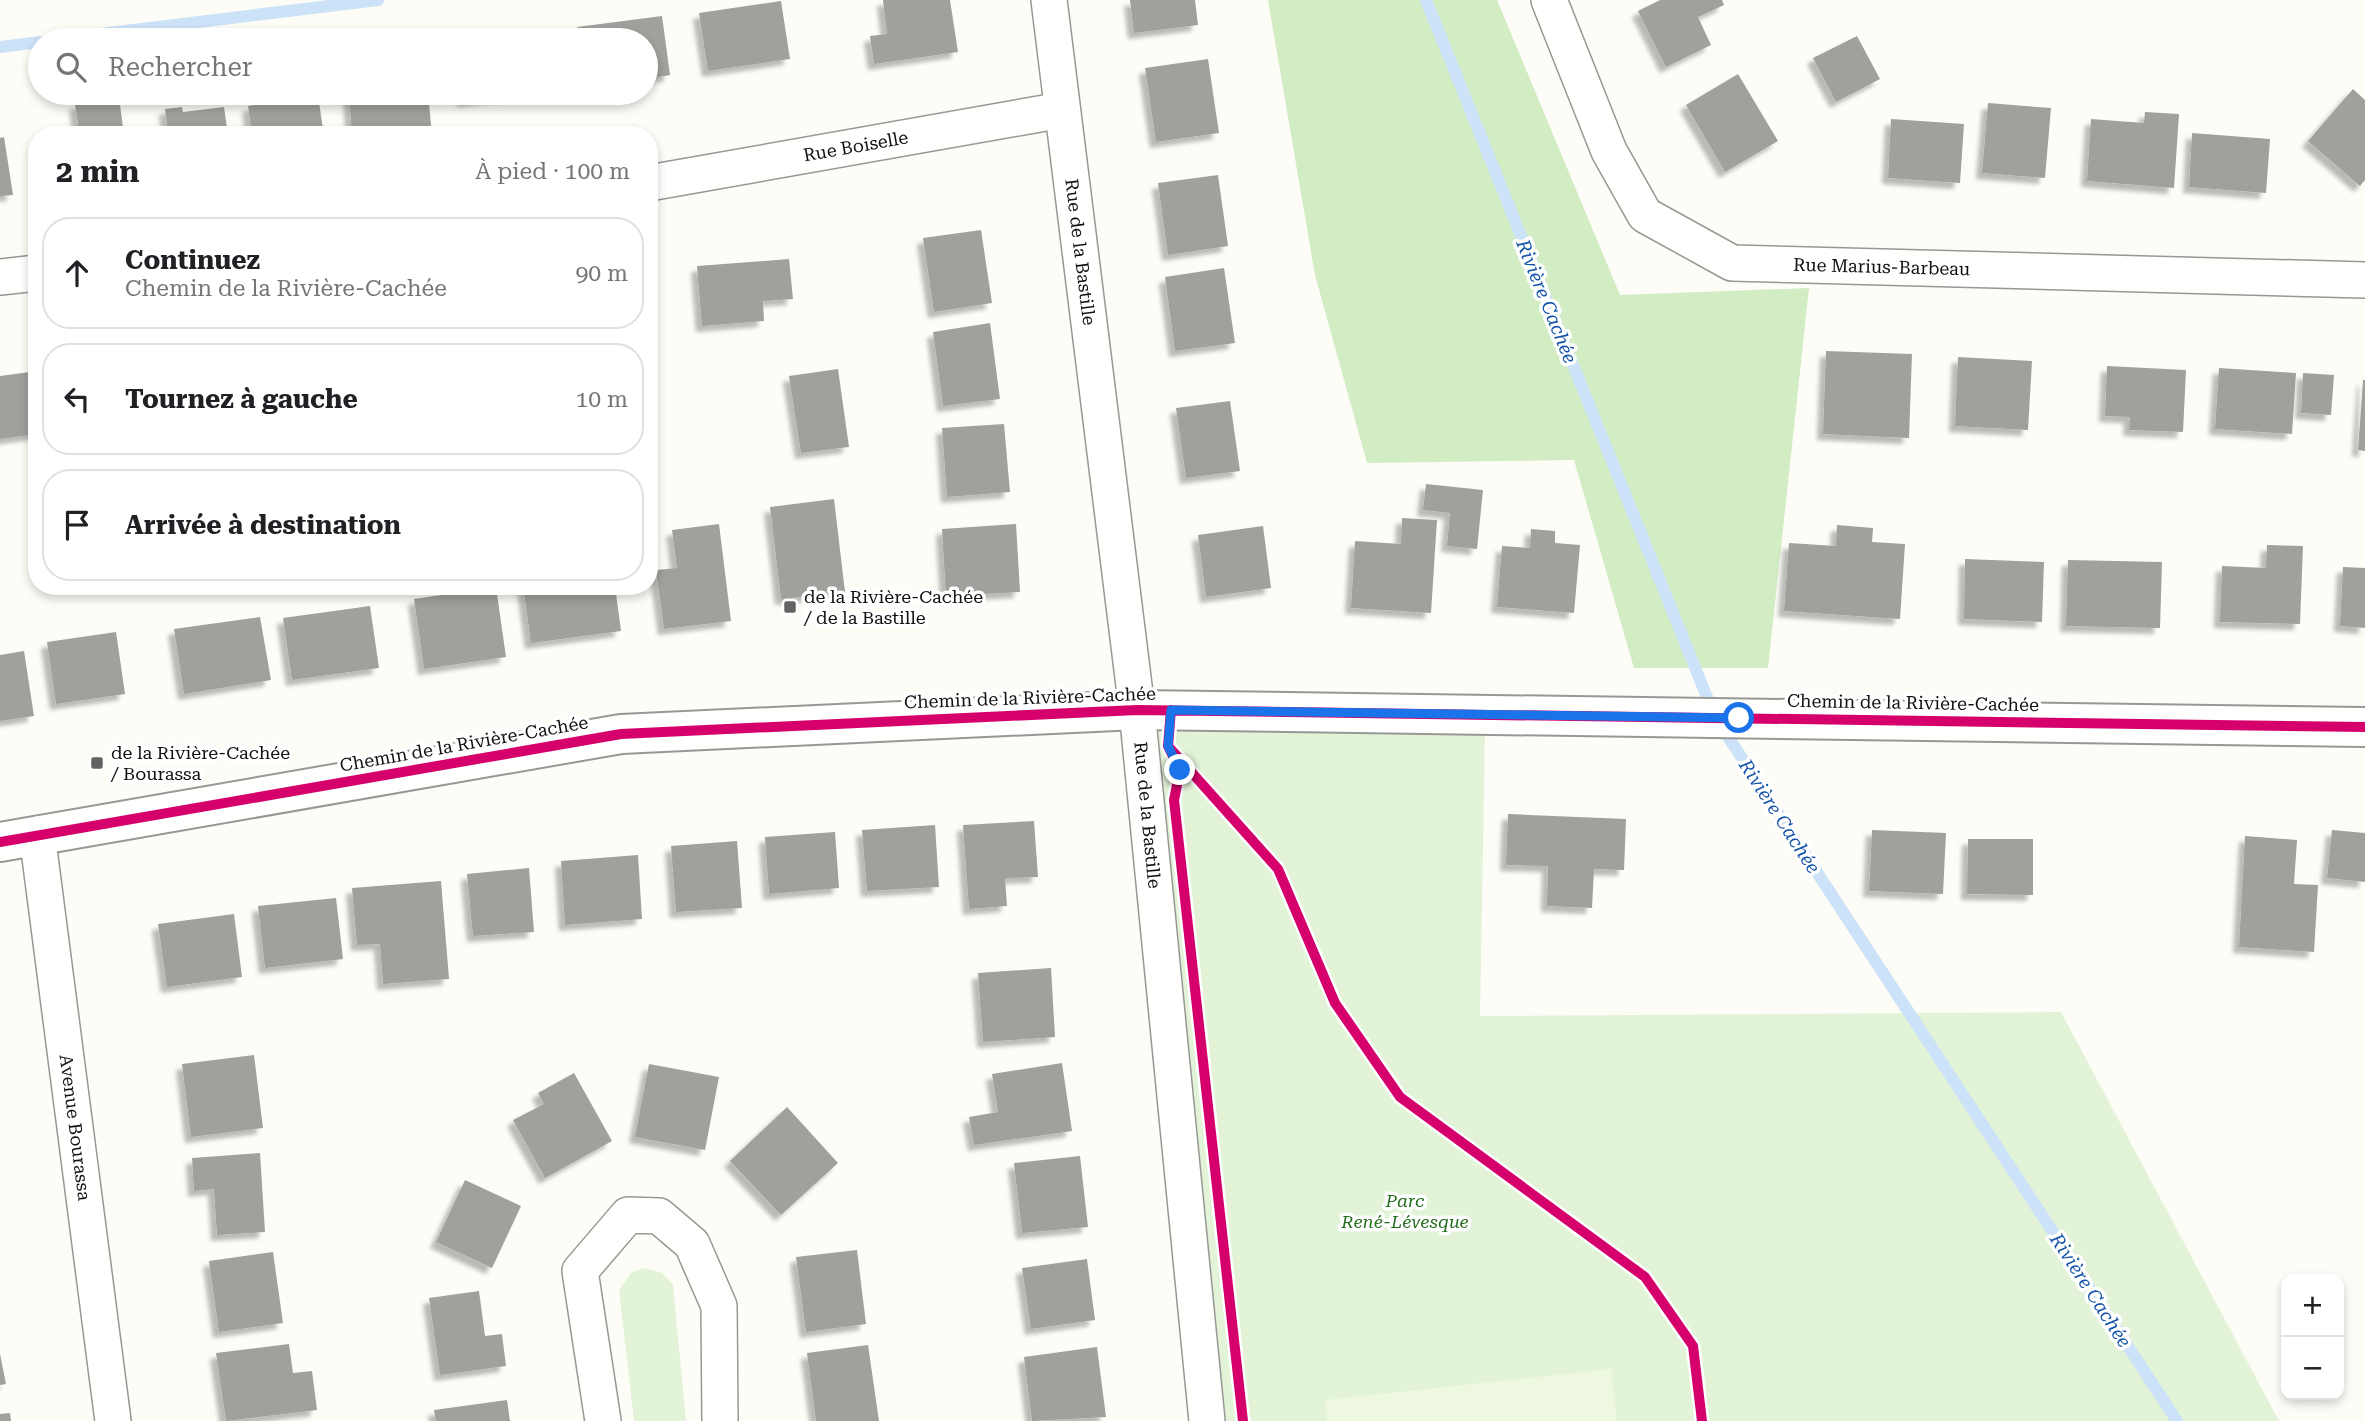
<!DOCTYPE html>
<html lang="fr">
<meta charset="utf-8">
<style>
body{margin:0;font-family:"Roboto Serif",serif;background:#f6f6f6;color:#202124}
.controls{position:absolute;right:21px;bottom:21px;display:grid;overflow:hidden;border-radius:14px;box-shadow:0 4px 10px #0003}
.controls button{width:63px;height:63px;display:grid;place-items:center;padding:0;border:0;border-bottom:2px solid #e0e0e0;background:#fff;color:#202124;font:35px sans-serif}
.stop{position:absolute;width:21px;height:21px;margin:-16px;border:5px solid #1a73e8;border-radius:50%;background:#fff}
.stop.end{background:#1a73e8;border-color:#fff;box-shadow:0 2px 7px #0008}
.list{margin:0;padding:0;list-style:none}
h2{display:flex;justify-content:space-between;align-items:center;height:91px;margin:0;padding:0 28px;font-size:30px}
h2 small{font-size:23px;font-weight:400;color:#757577}
.list li{display:grid;grid-template-columns:46px 1fr auto;gap:21px;align-items:center;box-sizing:border-box;height:112px;margin:0 14px 14px;padding:0 14px;border:2px solid #e0e0e0;border-radius:28px}
.list b{display:block;font-size:26px;white-space:nowrap}
.list p{margin:0;font-size:23px;white-space:nowrap;color:#757577}
.list em{font-size:23px;font-style:normal;color:#757577}
.icon{flex:none;width:38px;height:38px;fill:none;stroke:currentColor;stroke-width:2;stroke-linecap:round;stroke-linejoin:round}
.map{position:relative;flex:none;width:2365px;height:1421px;overflow:hidden}
.search{position:absolute;background:#fff;box-shadow:0 4px 10px #0003;left:28px;top:28px;width:630px;height:77px;display:flex;align-items:center;gap:18px;box-sizing:border-box;padding:0 24px;border-radius:38px;color:#757577;font-size:26px}
.panel{position:absolute;background:#fff;box-shadow:0 4px 10px #0003;left:28px;top:126px;width:630px;height:469px;border-radius:28px}
.map>svg:first-child{display:block}
.green{fill:#e3f3d7}
.forest{fill:#d2ecc4}
.pitch{fill:#eef7e0}
.lines{fill:none;stroke-linecap:round;stroke-linejoin:round}
.stream{stroke:#cce2f8;stroke-width:12}
.building{fill:#a1a09c;filter:url(#shadow)}
.minor-casing{stroke:#979795;stroke-width:38}
.tertiary-casing{stroke:#979795;stroke-width:42}
.minor{stroke:#fffffe;stroke-width:35}
.tertiary{stroke:#fffffe;stroke-width:38}
.cycleway-casing{stroke:#fff;stroke-width:15}
.cycleway{stroke:#d6006c;stroke-width:10}
.route{stroke:#1a73e8;stroke-width:9}
.poi-dot{fill:#646362;stroke:#fff;stroke-width:2.5}
.labels{text-anchor:middle;stroke-width:7;stroke-linejoin:round;paint-order:stroke}
.street-label{font-size:18px;fill:#111;stroke:#fff}
.poi-label{font-size:18px;fill:#111;stroke:#fff;text-anchor:start}
.park-label{font-size:18px;font-style:italic;fill:#236d1d;stroke:#fff}
.water-label{font-size:19px;font-style:italic;fill:#1453a9;stroke:#fff}
</style>
<div class="map">
<svg width="2365" height="1421" viewBox="0 0 2365 1421">
<defs>
<filter id="shadow"><feDropShadow dx="-6" dy="6" stdDeviation="2" flood-color="#0004"/></filter>
</defs>
<rect width="100%" height="100%" fill="#fdfcf7"/>
<path class="green" d="M1145,720L1485,733L1480,1016L2061,1012L2279,1421H1218Z
M645,1268L662,1273L673,1285L686,1421H634L619,1290L632,1272Z"/>
<path class="forest" d="M1268,0H1497L1620,295L1809,288L1768,668H1634L1574,460L1367,463L1315,275Z"/>
<path class="pitch" d="M1611,1369L1617,1421H1327L1325,1400Z"/>
<g class="lines">
<path class="stream" d="M1426,0L1715,717L2177,1421
M51,40L378,0
M0,47L40,42"/>
</g>
<path class="building" d="M883,0H950L958,52L874,64L870,36L887,34Z
M1130,0H1195L1198,25L1134,33Z
M1660,0H1722L1724,5L1698,17L1711,45L1666,67L1638,11Z
M781,1L790,59L708,71L699,13Z
M662,16L670,75L646,79V40H579L577,27Z
M542,32L543,40H486V39Z
M1857,36L1880,79L1836,102L1813,58Z
M1208,59L1219,133L1156,142L1145,68Z
M1738,74L1778,141L1725,172L1686,105Z
M2353,89L2365,100V180L2360,186L2308,141Z
M349,93H428L432,135H352Z
M462,93H518V94L464,101Z
M318,96L324,135H252L248,106Z
M119,97L124,135H65L79,131L75,104Z
M1988,103L2051,108L2045,178L1982,173Z
M182,107L183,112L224,107L228,135H168L165,109Z
M2145,112L2179,114L2174,188L2087,181L2091,119L2144,123Z
M1891,119L1964,124L1960,183L1888,178Z
M2192,133L2270,139L2266,193L2189,187Z
M4,137L13,195L0,196V138Z
M1218,175L1228,246L1168,255L1158,183Z
M981,230L992,303L934,312L923,238Z
M789,259L793,299L763,301L764,321L702,326L697,266Z
M1224,268L1235,343L1175,351L1165,277Z
M990,323L1000,399L943,406L933,332Z
M1826,351L1912,354L1909,438L1823,434Z
M1958,357L2032,361L2028,430L1955,426Z
M2107,366L2186,370L2183,432L2129,430L2130,417L2105,416Z
M2219,368L2296,373L2292,434L2215,429Z
M838,369L849,447L801,453L789,376Z
M37,371V434L0,439V376Z
M2303,373L2334,375L2331,415L2301,413Z
M2363,380H2365V451L2358,450Z
M1230,401L1240,471L1186,478L1176,408Z
M1004,424L1010,492L947,497L942,428Z
M1426,484L1483,490L1477,549L1447,546L1450,513L1423,510Z
M834,499L845,592L781,599L770,507Z
M1402,518L1437,520L1431,613L1351,608L1355,541L1401,544Z
M719,524L731,621L664,629L656,570L677,568L672,530Z
M1016,524L1020,592L946,596L942,529Z
M1837,525L1873,528L1872,542L1905,544L1900,619L1784,611L1789,543L1836,546Z
M1263,526L1271,588L1206,597L1198,535Z
M1531,529L1555,531V543L1580,545L1574,613L1497,607L1502,546L1530,548Z
M2267,545L2303,546L2300,624L2220,622L2222,566L2266,568Z
M1965,559L2044,562L2042,622L1964,619Z
M2068,560L2162,562L2160,628L2066,626Z
M2343,567L2365,568V628L2340,626Z
M523,586H615L621,631L531,643Z
M496,587L506,657L424,669L414,599Z
M370,606L379,668L292,680L283,618Z
M260,617L271,680L184,694L174,629Z
M116,632L125,694L56,704L47,642Z
M24,651L34,716L0,721V655Z
M1508,814L1626,819L1624,870L1594,869L1592,908L1547,906L1548,866L1506,865Z
M1034,821L1038,877L1005,878L1007,906L969,909L963,825Z
M935,825L939,887L867,891L862,830Z
M1872,830L1946,833L1943,894L1869,891Z
M2332,830L2365,833V882L2327,878Z
M835,832L839,888L769,894L765,837Z
M2245,836L2297,840L2294,884L2318,885L2314,952L2239,947Z
M1968,839H2033V895L1967,894Z
M737,841L742,908L676,912L671,846Z
M638,855L642,919L565,925L561,861Z
M529,868L534,932L473,936L467,874Z
M441,881L449,979L383,984L380,944L357,945L352,888Z
M336,898L343,959L265,968L258,906Z
M234,914L242,977L167,987L158,924Z
M1051,968L1055,1037L983,1042L978,973Z
M254,1055L263,1128L191,1137L182,1064Z
M1062,1063L1072,1131L974,1145L969,1117L998,1112L992,1074Z
M649,1064L719,1077L705,1150L635,1137Z
M574,1073L612,1141L545,1178L513,1120L544,1104L538,1093Z
M787,1107L838,1163L781,1215L730,1161Z
M260,1153L265,1232L217,1235L214,1189L194,1191L192,1158Z
M1080,1156L1088,1227L1022,1233L1014,1163Z
M465,1180L521,1206L492,1268L436,1242Z
M857,1250L866,1324L806,1332L796,1257Z
M273,1252L283,1323L219,1332L209,1261Z
M1087,1259L1095,1320L1031,1329L1022,1268Z
M479,1291L485,1336L502,1334L506,1366L440,1375L429,1298Z
M289,1344L293,1373L312,1371L317,1410L226,1421L216,1353Z
M868,1345L879,1421H816L807,1353Z
M1097,1347L1106,1417L1032,1421L1024,1357Z
M0,1354L6,1384L0,1385Z
M507,1400L510,1421H436L434,1410Z
M10,1413L11,1421H0V1414Z"/>
<g class="lines">
<defs>
<g id="minor">
<path id="s1" d="M1049,0L1137,710L1207,1421"/>
<path id="s2" d="M1549,0L1609,151L1645,215L1732,263L2365,280"/>
<path id="s3" d="M649,183L1062,110"/>
<path d="M0,277L37,273"/>
<path id="s4" d="M37,834L113,1421"/>
<path d="M603,1421L580,1271L628,1215L659,1216L692,1244L719,1306L720,1421"/>
</g>
<path id="tertiary" d="M0,842L621,734L1137,710L2365,727"/>
</defs>
<use href="#minor" class="minor-casing"/>
<use href="#tertiary" class="tertiary-casing"/>
<use href="#minor" class="minor"/>
<use href="#tertiary" class="tertiary"/>
<defs>
<path id="cycleway" d="M1171,710L1168,746L1180,770L1174,800L1243,1421
M1168,746L1278,869L1335,1003L1400,1097L1645,1277L1693,1346L1702,1421
M0,842L621,734L1137,710L2365,727"/>
</defs>
<use href="#cycleway" class="cycleway-casing"/>
<use href="#cycleway" class="cycleway"/>
</g>
<g class="lines">
<path class="route" d="M1180,770L1168,746L1171,710L1739,718"/>
</g>
<g class="poi-dot">
<rect x="783" y="600" width="14" height="14" rx="3.5"/>
<rect x="90" y="756" width="14" height="14" rx="3.5"/>
</g>
<g class="labels">
<g class="street-label">
<text dy="6" stroke="none"><textPath href="#s3" startOffset="210">Rue Boiselle</textPath></text>
<text dy="6" stroke="none"><textPath href="#s1" startOffset="254">Rue de la Bastille</textPath></text>
<text dy="6" stroke="none"><textPath href="#s2" startOffset="485">Rue Marius-Barbeau</textPath></text>
<text transform="translate(1030 698) rotate(-2)" y="6">Chemin de la Rivière-Cachée</text>
<text transform="translate(1913 703) rotate(1)" y="6">Chemin de la Rivière-Cachée</text>
<text transform="translate(464 744) rotate(-10)" y="6">Chemin de la Rivière-Cachée</text>
<text dy="6" stroke="none"><textPath href="#s1" startOffset="821">Rue de la Bastille</textPath></text>
<text dy="6" stroke="none"><textPath href="#s4" startOffset="296">Avenue Bourassa</textPath></text>
</g>
<g class="poi-label">
<text x="804" y="603">de la Rivière-Cachée<tspan x="804" dy="21">/ de la Bastille</tspan></text>
<text x="111" y="759">de la Rivière-Cachée<tspan x="111" dy="21">/ Bourassa</tspan></text>
</g>
<g class="park-label">
<text x="1405" y="1207">Parc<tspan x="1405" dy="21">René-Lévesque</tspan></text>
</g>
<g class="water-label">
<text transform="translate(1547 301) rotate(68)" y="7">Rivière Cachée</text>
<text transform="translate(1780 816) rotate(57)" y="7">Rivière Cachée</text>
<text transform="translate(2091 1290) rotate(57)" y="7">Rivière Cachée</text>
</g>
</g>
</svg>
<div class="controls">
<button>+</button>
<button>−</button>
</div>
<div class="stop" style="left:1739px;top:718px"></div>
<div class="stop end" style="left:1180px;top:770px"></div>
<div class="search"><svg class="icon" aria-label="search" viewBox="0 0 24 24"><circle cx="10" cy="10" r="6"/><path d="M15 15l6 6"/></svg>Rechercher</div>
<section class="panel">
<h2>2 min<small>À pied · 100 m</small></h2>
<ul class="list">
<li><svg class="icon" aria-label="ahead" viewBox="0 0 24 24"><path d="M12 20V5M6 11l6-6 6 6"/></svg><div><b>Continuez</b><p>Chemin de la Rivière-Cachée</p></div><em>90 m</em></li>
<li><svg class="icon" aria-label="left" viewBox="0 0 24 24"><path d="M17 20v-9H6M10 6l-5 5 5 5"/></svg><div><b>Tournez à gauche</b></div><em>10 m</em></li>
<li><svg class="icon" aria-label="arrive" viewBox="0 0 24 24"><path d="M6 21V4h12l-3 4 3 4H6"/></svg><div><b>Arrivée à destination</b></div></li>
</ul>
</section>
</div>
